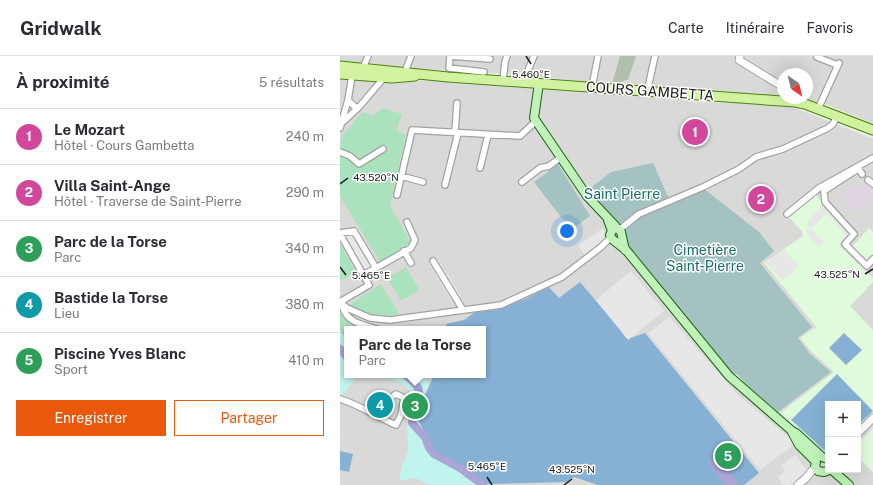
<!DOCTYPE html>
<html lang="fr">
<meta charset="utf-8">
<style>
body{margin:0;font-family:"Public Sans",sans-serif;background:#f7f7f7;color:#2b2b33}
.controls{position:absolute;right:12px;bottom:12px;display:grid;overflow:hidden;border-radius:0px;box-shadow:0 4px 16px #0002}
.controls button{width:36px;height:36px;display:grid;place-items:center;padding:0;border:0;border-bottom:1px solid #e1e1e2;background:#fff;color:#2b2b33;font:20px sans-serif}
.compass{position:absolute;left:437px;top:12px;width:36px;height:36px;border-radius:50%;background:#fff;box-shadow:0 4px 16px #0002;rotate:145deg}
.you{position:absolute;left:227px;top:175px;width:14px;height:14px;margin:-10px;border:3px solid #fff;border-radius:50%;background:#1a73e8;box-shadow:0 0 0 6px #1a73e833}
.badge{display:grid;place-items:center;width:26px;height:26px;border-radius:50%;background:#ea580c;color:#fff;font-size:13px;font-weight:700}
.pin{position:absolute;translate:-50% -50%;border:2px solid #fff;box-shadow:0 1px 4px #0006}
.popup{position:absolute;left:4px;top:270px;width:142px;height:52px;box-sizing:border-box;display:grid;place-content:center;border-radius:0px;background:#fff;filter:drop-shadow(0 1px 3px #0005);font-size:13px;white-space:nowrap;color:#7c7c81}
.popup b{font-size:15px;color:#2b2b33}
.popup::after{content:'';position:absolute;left:50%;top:100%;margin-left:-8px;border:8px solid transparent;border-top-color:#fff}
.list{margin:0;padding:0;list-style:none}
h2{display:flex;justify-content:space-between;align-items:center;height:52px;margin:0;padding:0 16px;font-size:17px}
h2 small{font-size:13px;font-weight:400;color:#7c7c81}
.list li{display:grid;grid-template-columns:26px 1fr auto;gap:12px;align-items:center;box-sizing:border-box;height:56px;padding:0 16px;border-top:1px solid #e1e1e2}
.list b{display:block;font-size:15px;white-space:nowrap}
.list p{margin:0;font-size:13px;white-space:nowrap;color:#7c7c81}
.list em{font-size:13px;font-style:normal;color:#7c7c81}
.actions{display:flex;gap:8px;padding:12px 16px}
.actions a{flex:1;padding:9px 0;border:1px solid #ea580c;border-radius:0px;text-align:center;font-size:14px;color:#ea580c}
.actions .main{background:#ea580c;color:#fff}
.map{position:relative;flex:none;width:533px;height:429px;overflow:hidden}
header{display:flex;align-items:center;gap:24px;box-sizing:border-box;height:56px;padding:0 20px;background:#fff;border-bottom:1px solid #e1e1e2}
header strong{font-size:19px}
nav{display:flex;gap:22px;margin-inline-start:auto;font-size:14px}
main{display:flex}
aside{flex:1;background:#fff}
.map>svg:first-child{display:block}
.residential{fill:#d9d9d8;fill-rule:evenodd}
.education{fill:#e0fbdb}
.construction{fill:#b1bfae}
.grass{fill:#abe2be}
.cemetery{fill:#a5c2c2}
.park{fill:#c1f3ef}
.pitch{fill:#86b1d4}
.parking{fill:#e7e7e7}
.plaza{fill:#dfd6e1}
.water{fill:#a9a6d6}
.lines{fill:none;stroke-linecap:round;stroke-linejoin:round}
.river{stroke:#a9a6d6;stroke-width:8}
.minor-casing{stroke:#a2a2a2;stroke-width:8}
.tertiary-casing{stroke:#a2a2a2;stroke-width:9}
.secondary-casing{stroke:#14660f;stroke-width:10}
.primary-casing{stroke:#49850e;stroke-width:11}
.minor{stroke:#fff;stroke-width:5.5}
.tertiary{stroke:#fff;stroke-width:7}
.secondary{stroke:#c0f2b9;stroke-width:8}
.primary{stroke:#d1f2a0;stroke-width:9}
.ticks{fill:none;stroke:#1b1b1b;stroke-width:1.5}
.labels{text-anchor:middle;stroke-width:3;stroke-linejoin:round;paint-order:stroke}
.street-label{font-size:14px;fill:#1b1b1b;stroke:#fff}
.park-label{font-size:14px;fill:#156d66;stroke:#fff}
.ticks-label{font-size:10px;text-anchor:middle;fill:#1b1b1b;stroke:#fff;stroke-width:3;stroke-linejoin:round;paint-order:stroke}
</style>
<header>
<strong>Gridwalk</strong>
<nav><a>Carte</a><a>Itinéraire</a><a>Favoris</a></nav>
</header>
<main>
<aside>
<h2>À proximité<small>5 résultats</small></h2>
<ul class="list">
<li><span class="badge" style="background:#d1479c">1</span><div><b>Le Mozart</b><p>Hôtel · Cours Gambetta</p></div><em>240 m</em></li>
<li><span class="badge" style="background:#d1479c">2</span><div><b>Villa Saint-Ange</b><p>Hôtel · Traverse de Saint-Pierre</p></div><em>290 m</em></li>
<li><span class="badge" style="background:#2e9e5b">3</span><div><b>Parc de la Torse</b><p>Parc</p></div><em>340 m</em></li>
<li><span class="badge" style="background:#0f9aa8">4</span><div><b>Bastide la Torse</b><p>Lieu</p></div><em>380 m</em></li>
<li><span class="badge" style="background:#2e9e5b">5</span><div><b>Piscine Yves Blanc</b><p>Sport</p></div><em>410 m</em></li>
</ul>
<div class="actions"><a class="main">Enregistrer</a><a>Partager</a></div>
</aside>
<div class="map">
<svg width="533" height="429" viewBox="0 0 533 429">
<rect width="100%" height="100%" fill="#e7ece2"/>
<path class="residential" d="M0,0H533V67L480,46L453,42H467V18H443V41L271,29L175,18L0,9Z
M0,21L72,26L91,23L337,41L349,46L445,48L533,83V429H0ZM7,273H143V319H7ZM488,348H518V414H488Z"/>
<path class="education" d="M474,137L509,178L499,189L533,222V226L510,250L533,274V357L518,371V348H488V394L485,395L440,357L494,316L472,296L460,282L476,271L424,207L463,180V177L449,161V158Z
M529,172L533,176V199L528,205L512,191Z
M533,372V416L518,402V387Z"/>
<path class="construction" d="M280,0H296L288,24H284L282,27L272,28Z"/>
<path class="grass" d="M43,52L62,58L56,75L66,79L50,149L71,187L40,206L0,140V89L2,80L22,56L33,60Z
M0,188L16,216L0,225Z
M66,211L79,234L61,245L47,222Z
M41,228L59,258C44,264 23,256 9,249Z
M0,257L10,268L23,273H7V284L0,275Z"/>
<path class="cemetery" d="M313,107L329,143L298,155L283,167H277L273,165L248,134L271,116Z
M218,108L250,160L231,174L194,126Z
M363,132L419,176L434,195L420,207L472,271L458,282L470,298L491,316L438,356L406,329L398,318H391L290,195L283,172L297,160Z"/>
<path class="park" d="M0,275L7,284V319H19L0,341Z
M40,319H82L89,327L76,360L147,428L152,429H90L75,422L59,425L62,410L68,395L67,366V356L71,344L70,335L62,327Z"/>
<path class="pitch" d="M240,226L288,283L305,277L419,417L404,429H258L234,421L226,426L147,428L94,394L76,360L94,319H143V273H107L106,268L124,264L135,256L156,254L185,243L209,231L219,242Z
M504,277L522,294L506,309L489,292Z
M497,318L533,355L518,369V348H488V394L485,395L451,364Z
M0,395L13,398L9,416L0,414Z"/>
<path class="parking" d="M483,150L509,179L507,180L487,157L471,173L484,186L479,191L467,178V165Z
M17,171L40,211L21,221L0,184V174Z
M263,172L266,182L245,199L238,190Z
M444,193L459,210L442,225L426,207Z
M96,201L121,240L112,246L88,206Z
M291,215L324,255L288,284L256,244Z
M329,261L397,338L452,384L451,391L420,414L308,277Z
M455,399L467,415L456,426L450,429H443L438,421L445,415L441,410Z"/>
<path class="plaza" d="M513,129L521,135L527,129L533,134V141L519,158L501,143Z"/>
<path class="water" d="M377,401L399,426L395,429H385L368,408Z"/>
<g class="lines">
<path class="river" d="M0,293L7,301
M65,319C92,338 72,342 72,367L85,381L89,392L94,398L120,412L143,429"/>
<defs>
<path id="minor" d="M477,1L497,9
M23,12L28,0
M65,16L71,0
M144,16L109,12L110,0L150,3
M12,20L8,44L15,51H19L42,24L46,22
M163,24L165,6L167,0
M183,26L194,0
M252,31L258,0
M307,36L315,0
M478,53L499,7
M4,65L19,51
M0,72L8,44
M115,76L117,47
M0,96L10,100L19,108L43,93
M140,112L148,79
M518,112L522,118
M518,113L484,135L485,146L514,178L505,188L527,210L533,203
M61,120L83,126
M528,124L533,128
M182,126L200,112L209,110L221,101
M105,129L118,77
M57,139L72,74L180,80L196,65
M447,158L479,132L533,102
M279,174L299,158L363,131L399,113L416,101L443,93L488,72L493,68L497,60
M0,177L14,175L36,212L23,219
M0,178L29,229L0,246
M64,195L71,207
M93,205L123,254
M36,212L71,192L75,184L67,166
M0,246L7,252L30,262L50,264L161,249L222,221L261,191L271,181
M2,248C5,266 22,269 37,273
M0,343C20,349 37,361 56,369L61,359L64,342L56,338L53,340"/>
<path id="tertiary" d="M400,0L399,4L443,31
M518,377L533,362
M458,429L466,422L475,411"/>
<path id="secondary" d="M199,27L194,62L247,140L281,176L285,194
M268,164L272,175L270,179L272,183L286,194L389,320L452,375L456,377L482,401L488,403
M452,376L459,389L476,406L475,411L478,415L484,416L489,414
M492,414L509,429"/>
<path id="primary" d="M0,10L108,21L455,46L465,48L533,74
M0,18L52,22L75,20"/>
</defs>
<use href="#minor" class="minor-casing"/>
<use href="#tertiary" class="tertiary-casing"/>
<use href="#secondary" class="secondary-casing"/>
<use href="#primary" class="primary-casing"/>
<use href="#minor" class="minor"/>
<use href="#tertiary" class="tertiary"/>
<use href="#secondary" class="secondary"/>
<use href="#primary" class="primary"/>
</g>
<path class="ticks" d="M186,0L191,8M0,128L8,122M0,211L6,219M525,218L533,213M147,421L152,429M224,429L232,423"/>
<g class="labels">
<g class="street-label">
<text transform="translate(310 35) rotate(4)" y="5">COURS GAMBETTA</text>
</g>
<g class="park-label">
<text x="282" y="143">Saint Pierre</text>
<text x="365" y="199">Cimetière<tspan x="365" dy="16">Saint-Pierre</tspan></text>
</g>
</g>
<g class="ticks-label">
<text x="191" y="22">5.460°E</text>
<text x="36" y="125">43.520°N</text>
<text x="497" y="222">43.525°N</text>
<text x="31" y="223">5.465°E</text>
<text x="147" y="414">5.465°E</text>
<text x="232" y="417">43.525°N</text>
</g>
</svg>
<div class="controls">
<button>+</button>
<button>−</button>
</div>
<svg class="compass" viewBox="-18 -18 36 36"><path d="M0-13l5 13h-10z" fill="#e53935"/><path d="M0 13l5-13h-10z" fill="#7c7c81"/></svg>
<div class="you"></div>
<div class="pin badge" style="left:355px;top:76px;background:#d1479c">1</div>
<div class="pin badge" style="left:421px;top:143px;background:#d1479c">2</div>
<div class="pin badge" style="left:75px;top:350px;background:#2e9e5b">3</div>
<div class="popup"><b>Parc de la Torse</b>Parc</div>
<div class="pin badge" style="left:40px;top:349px;background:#0f9aa8">4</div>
<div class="pin badge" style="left:388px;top:400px;background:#2e9e5b">5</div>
</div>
</main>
